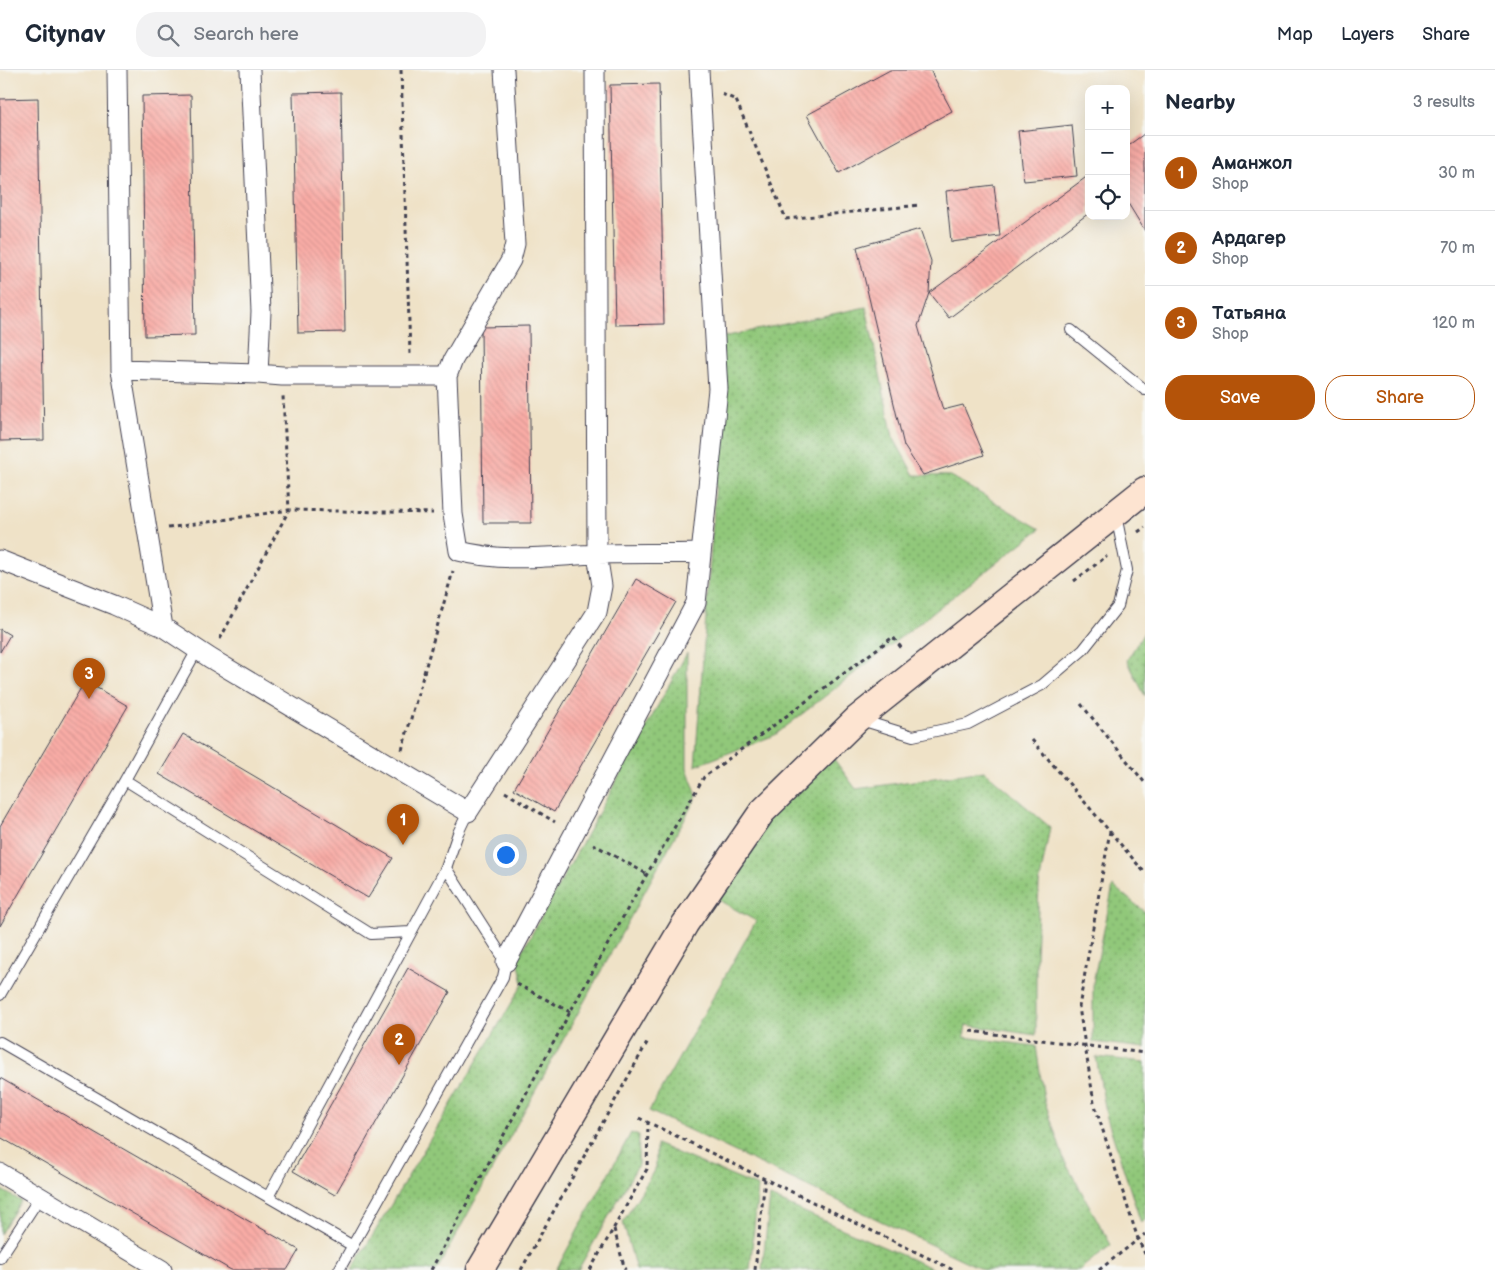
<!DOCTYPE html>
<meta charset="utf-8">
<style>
body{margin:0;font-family:"Balsamiq Sans",sans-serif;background:#f2f2f3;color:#1f2937}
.controls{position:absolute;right:15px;top:15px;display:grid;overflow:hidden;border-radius:10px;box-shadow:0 5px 20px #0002}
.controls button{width:45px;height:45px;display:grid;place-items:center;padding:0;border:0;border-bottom:1px solid #e0e1e3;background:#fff;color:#1f2937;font:25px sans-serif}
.you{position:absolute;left:505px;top:784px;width:18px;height:18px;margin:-12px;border:4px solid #fff;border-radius:50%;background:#1a73e8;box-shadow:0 0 0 8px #1a73e833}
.badge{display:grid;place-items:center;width:32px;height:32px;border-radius:50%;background:#b45309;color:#fff;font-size:16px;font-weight:700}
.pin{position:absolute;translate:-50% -41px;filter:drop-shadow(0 1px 2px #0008)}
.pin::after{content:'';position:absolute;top:26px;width:18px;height:15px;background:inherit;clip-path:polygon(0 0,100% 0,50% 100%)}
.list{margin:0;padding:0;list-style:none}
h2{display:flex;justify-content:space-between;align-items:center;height:65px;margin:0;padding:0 20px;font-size:21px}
h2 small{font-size:16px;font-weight:400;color:#747a83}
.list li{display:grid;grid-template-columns:32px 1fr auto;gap:15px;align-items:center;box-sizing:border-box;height:75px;padding:0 20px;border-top:1px solid #e0e1e3}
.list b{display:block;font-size:19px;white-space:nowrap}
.list p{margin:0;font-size:16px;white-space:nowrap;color:#747a83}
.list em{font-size:16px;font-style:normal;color:#747a83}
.actions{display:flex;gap:10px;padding:15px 20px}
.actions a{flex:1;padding:11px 0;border:1px solid #b45309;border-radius:20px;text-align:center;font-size:18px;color:#b45309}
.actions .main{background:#b45309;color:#fff}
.icon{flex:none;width:28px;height:28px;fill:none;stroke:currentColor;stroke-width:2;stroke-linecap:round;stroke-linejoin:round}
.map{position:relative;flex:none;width:1145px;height:1200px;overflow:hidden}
header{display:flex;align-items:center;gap:30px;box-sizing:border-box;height:70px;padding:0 25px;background:#fff;border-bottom:1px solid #e0e1e3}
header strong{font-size:24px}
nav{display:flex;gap:28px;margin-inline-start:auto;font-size:18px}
.search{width:350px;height:45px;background:#f2f2f3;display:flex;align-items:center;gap:12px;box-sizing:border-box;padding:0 18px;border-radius:20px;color:#747a83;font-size:19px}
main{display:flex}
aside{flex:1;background:#fff}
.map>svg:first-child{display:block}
.grass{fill:url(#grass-dots);stroke:#5a755a}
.building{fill:url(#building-back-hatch)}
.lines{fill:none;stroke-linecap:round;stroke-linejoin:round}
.lane-casing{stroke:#413f50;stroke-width:12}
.street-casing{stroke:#413f50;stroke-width:21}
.secondary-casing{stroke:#413f50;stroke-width:29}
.path{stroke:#413f50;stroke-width:3;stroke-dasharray:4 4;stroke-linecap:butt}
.lane{stroke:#fff;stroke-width:10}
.street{stroke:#fff;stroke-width:19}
.secondary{stroke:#fde4d1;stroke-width:26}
</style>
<header>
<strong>Citynav</strong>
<div class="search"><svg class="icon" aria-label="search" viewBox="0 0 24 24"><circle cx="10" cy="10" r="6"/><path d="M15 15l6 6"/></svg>Search here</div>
<nav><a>Map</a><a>Layers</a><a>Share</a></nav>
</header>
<main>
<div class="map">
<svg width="1145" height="1200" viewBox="0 0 1145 1200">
<defs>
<pattern id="grass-dots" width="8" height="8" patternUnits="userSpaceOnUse" patternTransform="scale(1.25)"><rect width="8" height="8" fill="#91c87a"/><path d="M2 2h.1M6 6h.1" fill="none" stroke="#76a265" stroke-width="1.8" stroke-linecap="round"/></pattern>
<pattern id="building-back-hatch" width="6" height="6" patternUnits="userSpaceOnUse" patternTransform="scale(1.25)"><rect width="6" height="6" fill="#f9aca6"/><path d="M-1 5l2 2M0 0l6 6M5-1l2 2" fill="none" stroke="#d59490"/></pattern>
</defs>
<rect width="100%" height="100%" fill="#f6f6f2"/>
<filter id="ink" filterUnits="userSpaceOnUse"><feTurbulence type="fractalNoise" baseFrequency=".02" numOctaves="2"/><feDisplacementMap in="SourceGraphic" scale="10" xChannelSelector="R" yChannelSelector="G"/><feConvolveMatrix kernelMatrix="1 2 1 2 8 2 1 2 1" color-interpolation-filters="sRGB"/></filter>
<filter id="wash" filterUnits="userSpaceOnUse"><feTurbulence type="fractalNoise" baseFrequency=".0096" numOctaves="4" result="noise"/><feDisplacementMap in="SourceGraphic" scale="20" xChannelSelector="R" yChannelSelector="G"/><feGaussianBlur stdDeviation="1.12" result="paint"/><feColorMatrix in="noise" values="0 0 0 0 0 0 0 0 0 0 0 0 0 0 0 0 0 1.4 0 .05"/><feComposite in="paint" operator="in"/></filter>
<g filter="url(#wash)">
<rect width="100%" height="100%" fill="#efe2c7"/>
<path class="grass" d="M866,237L893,367L914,405L951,406L1040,459L775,665L695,696L721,343L723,267Z
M1145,561V626L1127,590Z
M687,583V698L697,726L437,1200H352L523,914L518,889Z
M831,685L856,719L984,701L1050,757L1039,815L1036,888V965L966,955L964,967L1036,976L1044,1029L1064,1090L1111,1175L1079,1200H984L649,1041L756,851L715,828L764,754Z
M1113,816L1145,842V978L1093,972V913Z
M1096,987L1145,992V1149L1141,1153L1107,1048Z
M631,1063L639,1066L638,1095L578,1200H556Z
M656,1074L758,1117L750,1200H636L623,1152L656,1097Z
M0,1119L21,1131L0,1164Z
M770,1127L936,1200H762Z"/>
<g id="blocks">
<path class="building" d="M890,0H930L952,41L839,103L807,45Z
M659,14L664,254L615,255L610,15Z
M341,22L345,262L298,263L293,23Z
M191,25L195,265L145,266L142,26Z
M38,28L44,370L0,371V29Z
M1072,55L1077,106L1024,111L1018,61Z
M1144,64L1145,66V161L1126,130V77Z
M1089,105V143L949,248L929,223Z
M994,115L1000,166L951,172L946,121Z
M920,159L931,191L929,223L918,256L943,340L963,335L984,385L923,405L904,376L857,177Z
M529,256L531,453H483L481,257Z
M636,509L676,532L554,742L514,719Z
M0,559L10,565L0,582Z
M85,611L128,636L0,856V756Z
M183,664L393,788L368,828L159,704Z
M408,898L450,922L335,1125L293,1101Z
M0,1008L299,1180L287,1200H231L0,1067Z"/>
</g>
</g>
<g filter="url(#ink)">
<use href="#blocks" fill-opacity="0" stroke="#413f50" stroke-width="1"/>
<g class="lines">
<defs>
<path id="lane" d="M1071,260L1145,320
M861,650L913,666L968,654L1042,615L1083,580L1118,536L1127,500L1116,445
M125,710L371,864L411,862
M0,925L125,710L197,580
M0,972L353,1176
M268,1127L446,798
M0,1188L40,1127
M339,1200L503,907L506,892L446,798L458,763L468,742"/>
<path id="street" d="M117,0L121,300L163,557
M250,0L261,242L258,304
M504,0L515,174L511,190L453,290L447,306L453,444L459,481C504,493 551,486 597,484C632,483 666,484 701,483
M121,300L258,304L282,306H447
M0,490L114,535L163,557L210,588L468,742L597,542L602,516L597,484L595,0
M506,892L696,533L718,319L699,0
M0,1103L162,1200"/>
<path id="secondary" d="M480,1200L685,854L762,742L857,649L1145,420"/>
</defs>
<use href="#lane" class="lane-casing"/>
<use href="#street" class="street-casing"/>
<use href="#secondary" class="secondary-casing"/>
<path class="path" d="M401,0L410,284
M722,24L736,30L786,149L920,135
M168,458L289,440L433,443
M1138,462L1145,457
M1074,511L1107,486
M220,569L289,440L283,326
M1081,634L1145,713
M1032,670L1145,803
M402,680L453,501
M505,722L555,752
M1110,761L1079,937L1094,1033L1138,1169L1145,1184
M593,774L647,804
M517,914L570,942
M970,961L1145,983
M639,1048L953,1200
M614,1159L625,1200
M431,1200L570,942L647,804L704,707L893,567L903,580
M521,1200L648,971
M590,1200L647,1099L648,1053
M755,1200L765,1109
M1099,1200L1145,1164"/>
<use href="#lane" class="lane"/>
<use href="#street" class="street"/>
<use href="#secondary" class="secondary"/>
</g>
</g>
</svg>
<div class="controls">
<button>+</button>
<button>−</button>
<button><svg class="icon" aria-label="locate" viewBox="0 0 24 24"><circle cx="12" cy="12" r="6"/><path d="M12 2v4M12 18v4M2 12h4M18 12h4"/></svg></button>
</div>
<div class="you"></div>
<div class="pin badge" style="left:403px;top:775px">1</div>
<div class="pin badge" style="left:399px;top:995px">2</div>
<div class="pin badge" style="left:89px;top:629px">3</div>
</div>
<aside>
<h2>Nearby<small>3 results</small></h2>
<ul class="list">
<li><span class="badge">1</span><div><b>Аманжол</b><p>Shop</p></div><em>30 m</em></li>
<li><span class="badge">2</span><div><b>Ардагер</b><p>Shop</p></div><em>70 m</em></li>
<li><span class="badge">3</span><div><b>Татьяна</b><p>Shop</p></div><em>120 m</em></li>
</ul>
<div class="actions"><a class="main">Save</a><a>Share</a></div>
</aside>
</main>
